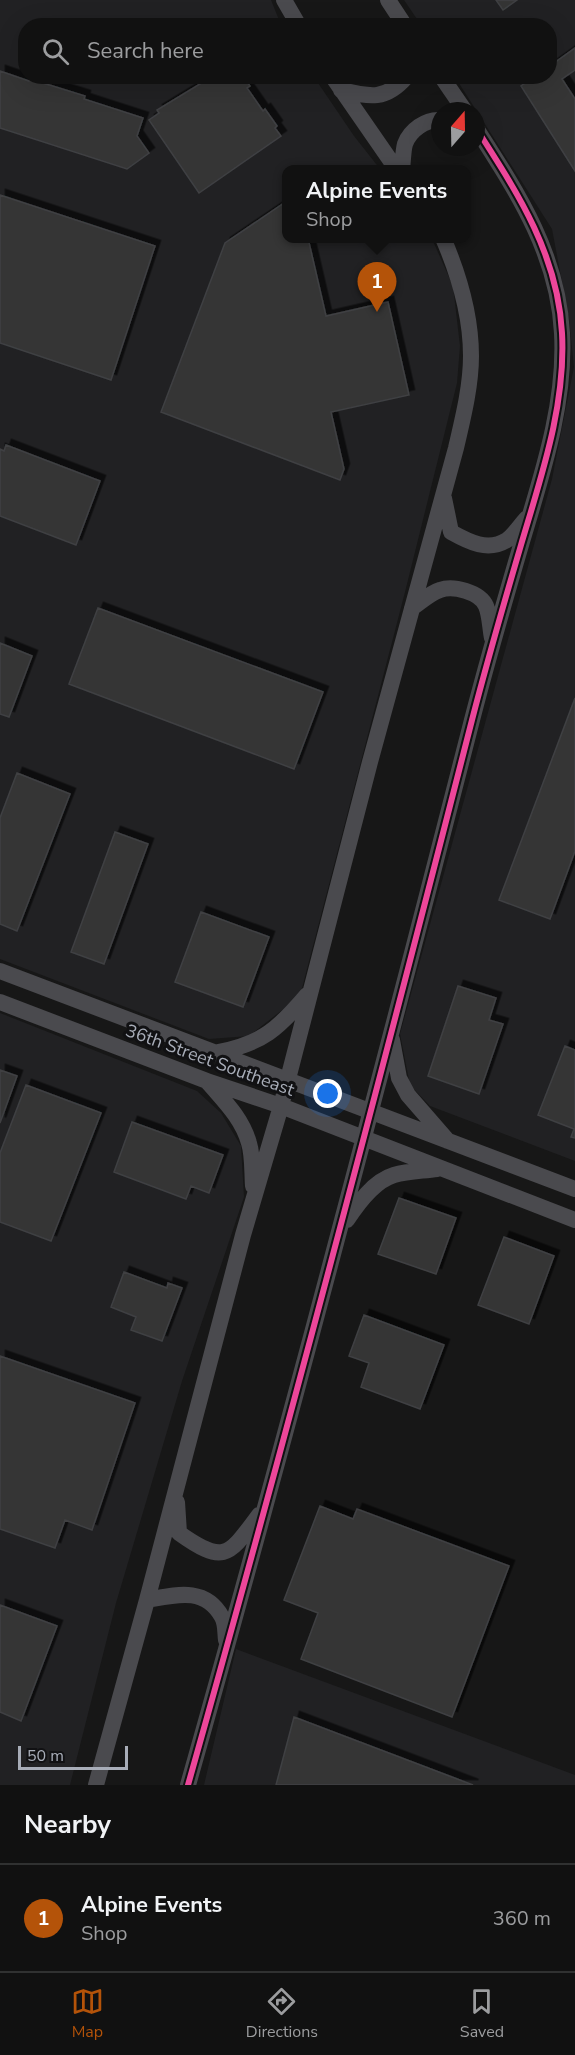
<!DOCTYPE html>
<style>
body{margin:0;font-family:"Nunito Sans",sans-serif;background:#1a1a1a;color:#f1f3f6}
.compass{position:absolute;left:431px;top:102px;width:54px;height:54px;border-radius:50%;background:#111;box-shadow:0 6px 24px #0002;rotate:20deg}
.scale{position:absolute;left:18px;bottom:15px;width:110px;box-sizing:border-box;padding-left:6px;border:3px solid #a8adb8;border-top:0;font-size:16px;line-height:21px;white-space:nowrap;color:#a8adb8;-webkit-text-stroke:4px #111113;paint-order:stroke}
.you{position:absolute;left:328px;top:1094px;width:21px;height:21px;margin:-15px;border:4px solid #fff;border-radius:50%;background:#1a73e8;box-shadow:0 0 0 9px #1a73e833}
.badge{display:grid;place-items:center;width:39px;height:39px;border-radius:50%;background:#b45309;color:#fff;font-size:20px;font-weight:700}
.pin{position:absolute;translate:-50% -50px;filter:drop-shadow(0 2px 3px #0008)}
.pin::after{content:'';position:absolute;top:32px;width:21px;height:18px;background:inherit;clip-path:polygon(0 0,100% 0,50% 100%)}
.popup{position:absolute;left:282px;top:165px;width:189px;height:78px;box-sizing:border-box;display:grid;place-content:center;border-radius:12px;background:#111;filter:drop-shadow(0 2px 4px #0005);font-size:20px;white-space:nowrap;color:#9c9d9f}
.popup b{font-size:22px;color:#f1f3f6}
.popup::after{content:'';position:absolute;left:50%;top:100%;margin-left:-12px;border:12px solid transparent;border-top-color:#111}
.list{margin:0;padding:0;list-style:none}
h2{display:flex;justify-content:space-between;align-items:center;height:78px;margin:0;padding:0 24px;font-size:26px}
h2 small{font-size:20px;font-weight:400;color:#9c9d9f}
.list li{display:grid;grid-template-columns:39px 1fr auto;gap:18px;align-items:center;box-sizing:border-box;height:108px;padding:0 24px;border-top:2px solid #303131}
.list b{display:block;font-size:22px;white-space:nowrap}
.list p{margin:0;font-size:20px;white-space:nowrap;color:#9c9d9f}
.list em{font-size:20px;font-style:normal;color:#9c9d9f}
.icon{flex:none;width:33px;height:33px;fill:none;stroke:currentColor;stroke-width:2;stroke-linecap:round;stroke-linejoin:round}
.map{position:relative;flex:none;width:575px;height:1785px;overflow:hidden}
.search{position:absolute;background:#111;box-shadow:0 6px 24px #0002;left:18px;right:18px;top:18px;height:66px;display:flex;align-items:center;gap:15px;box-sizing:border-box;padding:0 21px;border-radius:24px;color:#9c9d9f;font-size:22px}
.sheet{height:186px;background:#111}
nav{display:flex;justify-content:space-around;align-items:center;box-sizing:border-box;height:84px;border-top:2px solid #303131;background:#111;font-size:16px;color:#9c9d9f}
nav a{display:grid;justify-items:center;gap:3px}
nav .on{color:#b45309}
.map>svg:first-child{display:block}
.built{fill:#212123}
.building{fill:#353536;stroke:#3f4043;stroke-width:1.5;filter:url(#shadow)}
.lines{fill:none;stroke-linecap:round;stroke-linejoin:round}
.secondary{stroke:#4a4a4e;stroke-width:16}
.cycleway-casing{stroke:#111113;stroke-width:10}
.cycleway{stroke:#ed469a;stroke-width:6}
.labels{text-anchor:middle;stroke-width:6;stroke-linejoin:round;paint-order:stroke}
.street-label{font-size:18px;fill:#a8adb8;stroke:#111113}
</style>
<div class="map">
<svg width="575" height="1785" viewBox="0 0 575 1785">
<defs>
<filter id="shadow"><feDropShadow dx="5.5" dy="-5.5" stdDeviation="0" flood-color="#0009"/></filter>
</defs>
<rect width="100%" height="100%" fill="#171717"/>
<path class="built" d="M0,0H271L281,25L26,26V76L314,77L354,136L380,169L287,170V238L432,239L453,286L460,346L457,383L405,592L301,992L286,1007L249,1036L209,1039L0,959Z
M404,0H575V1161L430,1106L410,1085L400,1034L552,479L574,367L569,319L552,229L455,77L550,76V26L421,25Z
M0,1013L197,1091L221,1113L241,1146L244,1197L182,1381L116,1603L70,1785H0Z
M236,1649L575,1775V1785H204Z"/>
<path class="building" d="M496,0H517L503,10Z
M575,48V70L562,79L575,99V171L521,86L535,76H550V66Z
M0,71L29,81L30,79L85,96L84,99L143,118L137,136L149,153L127,169L0,128Z
M205,76H243L250,86L247,88L263,111L265,109L277,126L275,128L281,136L199,193L149,120L159,113L157,110L200,84L198,81Z
M0,195L155,246L111,380L0,343Z
M287,201V238H308L326,316L388,302L409,395L331,412L344,469L340,480L161,412L225,243Z
M6,445L100,481L76,545L0,516V449L4,451Z
M98,608L323,692L294,769L69,684Z
M0,643L32,656L9,717L0,714Z
M575,698V851L550,919L499,900Z
M17,773L70,794L17,931L0,924V818Z
M115,832L148,844L104,964L71,952Z
M201,912L269,937L243,1007L175,982Z
M458,986L496,998L489,1020L503,1024L479,1094L428,1076Z
M565,1046L575,1050V1138L571,1137L574,1129L538,1115Z
M0,1070L17,1076L0,1123Z
M26,1085L101,1113L51,1241L0,1222V1153Z
M132,1122L223,1155L209,1193L191,1186L186,1199L114,1172Z
M399,1198L456,1218L436,1274L378,1254Z
M504,1237L554,1256L529,1324L478,1305Z
M124,1272L167,1288L168,1283L182,1288L162,1341L131,1330L136,1317L111,1307Z
M364,1315L444,1345L420,1409L361,1387L369,1363L349,1356Z
M0,1356L135,1403L92,1530L65,1520L55,1548L0,1529Z
M320,1506L353,1519L357,1509L509,1566L452,1717L301,1659L318,1613L284,1600Z
M0,1605L57,1626L21,1721L0,1712Z
M294,1717L473,1785H276Z"/>
<g class="lines">
<path class="secondary" d="M284,0L299,26
M388,0L405,26
M332,76L397,170
M441,76L465,111
M341,90C370,97 386,101 407,76
M402,170C403,162 403,151 405,144C410,130 426,119 440,120
M444,498L451,532C469,542 488,552 507,540C514,535 521,524 527,518
M412,608C421,602 430,593 440,590C453,585 480,592 486,606C490,615 490,629 492,638
M0,971C191,1045 383,1117 575,1189
M0,1002L207,1081L281,1106L575,1220
M392,1040L399,1078L408,1095L448,1141
M218,1052C262,1044 279,1028 307,995
M207,1081C224,1101 242,1118 249,1143C253,1156 252,1172 253,1186
M347,1220C358,1203 374,1181 394,1175C408,1171 423,1171 437,1169
M177,1502L179,1533C225,1566 229,1555 259,1515
M147,1600C175,1595 205,1586 222,1617C226,1624 225,1633 226,1640
M96,1785L147,1600L243,1235L281,1106L370,762L456,448C463,418 471,386 471,356C471,315 459,275 443,238
M188,1785C288,1432 381,1076 472,720C487,662 504,603 521,545C541,477 566,405 562,333C558,254 517,192 476,128"/>
<defs>
<path id="cycleway" d="M188,1785C288,1432 381,1076 472,720C487,662 504,603 521,545C541,477 566,405 562,333C558,254 517,192 476,128"/>
</defs>
<use href="#cycleway" class="cycleway-casing"/>
<use href="#cycleway" class="cycleway"/>
</g>
<g class="labels">
<g class="street-label">
<text transform="translate(210 1060) rotate(20)" y="6">36th Street Southeast</text>
</g>
</g>
</svg>
<svg class="compass" viewBox="-18 -18 36 36"><path d="M0-13l5 13h-10z" fill="#e53935"/><path d="M0 13l5-13h-10z" fill="#9c9d9f"/></svg>
<div class="scale">50 m</div>
<div class="you"></div>
<div class="pin badge" style="left:377px;top:312px">1</div>
<div class="popup"><b>Alpine Events</b>Shop</div>
<div class="search"><svg class="icon" aria-label="search" viewBox="0 0 24 24"><circle cx="10" cy="10" r="6"/><path d="M15 15l6 6"/></svg>Search here</div>
</div>
<section class="sheet">
<h2>Nearby<small></small></h2>
<ul class="list">
<li><span class="badge">1</span><div><b>Alpine Events</b><p>Shop</p></div><em>360 m</em></li>
</ul>
</section>
<nav>
<a class="on"><svg class="icon" aria-label="map" viewBox="0 0 24 24"><path d="M3 6l6-2 6 2 6-2v14l-6 2-6-2-6 2zM9 4v14M15 6v14"/></svg>Map</a>
<a><svg class="icon" aria-label="directions" viewBox="0 0 24 24"><path d="M12 3l9 9-9 9-9-9zM9 14v-3h6M13 9l2 2-2 2"/></svg>Directions</a>
<a><svg class="icon" aria-label="saved" viewBox="0 0 24 24"><path d="M7 4h10v16l-5-4-5 4z"/></svg>Saved</a>
</nav>
